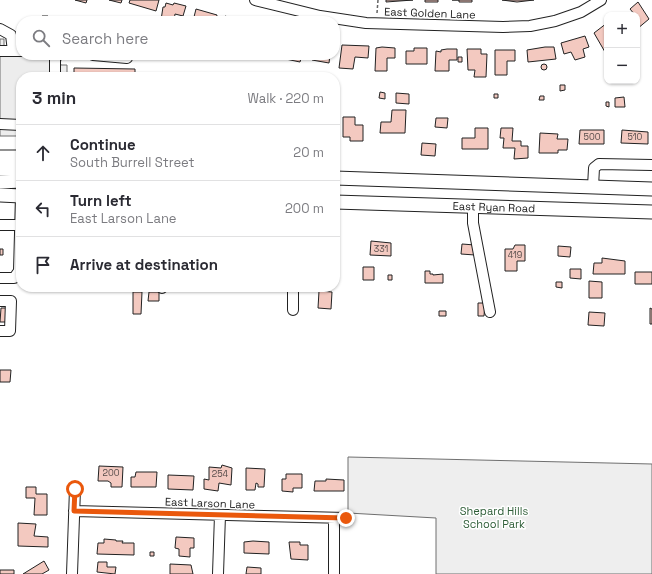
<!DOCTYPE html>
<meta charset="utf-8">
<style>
body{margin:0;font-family:"Space Grotesk",sans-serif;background:#f7f7f7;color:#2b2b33}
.controls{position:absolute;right:12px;top:12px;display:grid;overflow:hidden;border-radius:8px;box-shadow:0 1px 3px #0004}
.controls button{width:36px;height:36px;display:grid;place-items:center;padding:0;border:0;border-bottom:1px solid #e1e1e2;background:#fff;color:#2b2b33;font:20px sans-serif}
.stop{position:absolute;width:12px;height:12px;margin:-9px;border:3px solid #ea580c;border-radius:50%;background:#fff}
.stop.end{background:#ea580c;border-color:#fff;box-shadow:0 1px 4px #0008}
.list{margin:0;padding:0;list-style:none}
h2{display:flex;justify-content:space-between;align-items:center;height:52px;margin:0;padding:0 16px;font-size:17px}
h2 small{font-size:13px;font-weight:400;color:#7c7c81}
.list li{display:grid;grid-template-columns:26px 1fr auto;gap:12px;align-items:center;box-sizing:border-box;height:56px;padding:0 16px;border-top:1px solid #e1e1e2}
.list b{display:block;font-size:15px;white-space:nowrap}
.list p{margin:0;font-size:13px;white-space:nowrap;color:#7c7c81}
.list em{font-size:13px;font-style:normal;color:#7c7c81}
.icon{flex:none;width:22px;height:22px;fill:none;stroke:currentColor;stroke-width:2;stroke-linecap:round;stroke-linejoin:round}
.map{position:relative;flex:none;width:652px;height:574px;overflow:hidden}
.search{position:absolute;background:#fff;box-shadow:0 1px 3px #0004;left:16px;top:16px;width:324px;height:44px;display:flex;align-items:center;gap:10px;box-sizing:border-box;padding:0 14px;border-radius:16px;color:#7c7c81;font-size:15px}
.panel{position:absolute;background:#fff;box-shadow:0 1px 3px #0004;left:16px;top:72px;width:324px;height:220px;border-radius:16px}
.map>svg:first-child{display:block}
.green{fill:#eee;stroke:#6f6f6f}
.parking{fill:#ededed;stroke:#6f6f6f}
.building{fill:#f3c9c0;stroke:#222}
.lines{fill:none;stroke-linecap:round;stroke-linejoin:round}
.minor-casing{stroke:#222;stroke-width:12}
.major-casing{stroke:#222;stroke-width:15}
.path{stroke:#646464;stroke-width:1.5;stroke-dasharray:3 2;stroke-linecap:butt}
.minor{stroke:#fff;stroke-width:10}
.major{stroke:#fff;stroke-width:13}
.route{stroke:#ea580c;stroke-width:5}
.labels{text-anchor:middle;stroke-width:3;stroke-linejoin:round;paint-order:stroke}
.number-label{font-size:9px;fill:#564c4a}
.street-label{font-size:11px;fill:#222;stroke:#fff}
.park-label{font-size:11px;fill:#2f5e38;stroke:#fff}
</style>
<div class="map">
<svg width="652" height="574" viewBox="0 0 652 574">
<rect width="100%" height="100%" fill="#fff"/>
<path class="green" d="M348,457L652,464V574H436V518L348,513Z"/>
<path class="parking" d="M0,39H4V46H21V55H63L60,63L61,65H67V77H21V136H0Z"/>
<path class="building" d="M75,0H87L86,3Z
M109,0H122L121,3Z
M130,0H159L156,11L129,3Z
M386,0H413L386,2Z
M425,0H438V2H425Z
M452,0H472V2H459V0Z
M502,0H534L517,2Z
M638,2L649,19L637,29V15H635L630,9Z
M166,3L173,5L174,3L186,6L183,16L175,14L174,21L161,20L163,7H165Z
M196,9L217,15L216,21H193Z
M42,16H48L47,21L42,20Z
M225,16L238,20V21H224Z
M607,23V51L605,52L594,33Z
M585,36L589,47L583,49L585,57L575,60L571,52L564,54L561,43Z
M342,45L369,46L368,58L355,57L353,69L339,68Z
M382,47L395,48V58H387V71H375L376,48Z
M545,47H554L556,59L528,62L527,50Z
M414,48H427V64H406V51H414Z
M447,49H457V60H449V71H435L436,51L441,52V50Z
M467,49H481V54H487L486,77H474L475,70H468Z
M495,50H515V61H507V75H495Z
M277,55H302L300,62L276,57Z
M313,55H330L329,63L312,60Z
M458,57H462V62H458Z
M541 67a3 3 0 1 1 6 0a3 3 0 1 1-6 0Z
M74,68L135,69V77H74Z
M560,85H565V90L560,91Z
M380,92L385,93V99L379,98Z
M396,93L409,94V104L396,103Z
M494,94H498V98H494Z
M540,96H544V100H539Z
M624,97L625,107H615V98Z
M606,102H609V107L606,106Z
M392,110H406L405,133H380L381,122H391Z
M343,117H355V125H363V141H350V137H343Z
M436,118H448L447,128L435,127Z
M475,128H488V149H462V138H475Z
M501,128H513L512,141H521V146H528V158L514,159L515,148H503L504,138H500Z
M580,130H604V144H579Z
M622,130L648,132V144L621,143Z
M540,133L558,134L557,139H568L567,150H558V153H539Z
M422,143L436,144L435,156L421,155Z
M371,241L391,243V256L370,255Z
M462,244L475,245V255L461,254Z
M515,245H525V261H517V271H505V249H513Z
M558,246L571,247L570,257L558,256Z
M0,249H3V255H0Z
M602,258L625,261V274H593L594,263H602Z
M363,267H374V280H363Z
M570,269H581V279L570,278Z
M425,271H430V274H433V275L443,274V283H425Z
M635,272H652V284H635Z
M388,275H392V280H388Z
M589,281L602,282V298H589Z
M556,282H562V288L556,287Z
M319,291L332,292L331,309L318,308Z
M133,292H142L141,314H133Z
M149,292H159V301H148Z
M478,303H485L484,316H478Z
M1,308H8V322H0Z
M650,308L652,309V324H650Z
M439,311H446V316H439Z
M589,312L605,313L604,326L588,325Z
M0,370H11L10,382H0Z
M222,465L232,468L231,485L219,483L218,491L204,489V479L209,480V467L221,468Z
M99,466L123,467L122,487H111V483L108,481H98Z
M246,468L265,469L264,487H258V484L256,483L255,490H246Z
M136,472H157L156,487H131V477H135Z
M286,474H302V488H293V492L282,491V479H286Z
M168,475L194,476L193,490L168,489Z
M326,479L344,480V491H314L315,481H326Z
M26,487H36V494H47V515H34L35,498H26Z
M18,523L36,524L34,536L48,537V547L18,546Z
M176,537L194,538V548H190V557L179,556V549L175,548Z
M104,539L116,540V541H123L122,543H134V555L97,554L98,543H104Z
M253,541L269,542V554L244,553V542Z
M289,542H300V545H308V560L291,559Z
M150,552H154V556H150Z
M44,561L49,570L42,574H23Z
M98,562H107V567H116L115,574L97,572Z
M170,564L191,565L193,574H170Z
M247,567L261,568V574H246Z
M0,570H14V574H0Z"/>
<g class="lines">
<defs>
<path id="minor" d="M255,0L320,16L366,23L503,27L530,26L555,21L581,12L601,0
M0,29L11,35L13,51
M0,51H21
M93,55L127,58
M55,77V55
M0,124L21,125
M593,187L594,168L599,164L652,165
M473,207V223L490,312
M0,225H20
M0,278H14L19,271L21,196
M293,287V310
M162,288V287
M0,301H11L10,331H0
M74,511L346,518
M72,574L75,489
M218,574L220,515
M334,574V518"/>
<g id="major">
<path d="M0,157H21"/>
<path d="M0,169H21"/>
<path d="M335,178L652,189"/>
<path d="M0,182L21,181"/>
<path d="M0,195L21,196"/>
<path id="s1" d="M335,202L652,212"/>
</g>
</defs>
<use href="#minor" class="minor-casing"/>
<use href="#major" class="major-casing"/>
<path class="path" d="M377,13L378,0"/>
<use href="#minor" class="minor"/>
<use href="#major" class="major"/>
</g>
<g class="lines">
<path class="route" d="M75,489L74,511L346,518"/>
</g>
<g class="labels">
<g class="number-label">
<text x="592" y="140">500</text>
<text x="635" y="140">510</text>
<text x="381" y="252">331</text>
<text x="515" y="258">419</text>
<text x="111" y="476">200</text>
<text x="220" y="477">254</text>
</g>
<g class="street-label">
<text transform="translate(430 13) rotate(2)" y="4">East Golden Lane</text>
<text dy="4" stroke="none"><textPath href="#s1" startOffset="159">East Ryan Road</textPath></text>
<text transform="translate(210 503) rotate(2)" y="4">East Larson Lane</text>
</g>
<g class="park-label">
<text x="494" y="515">Shepard Hills<tspan x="494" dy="13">School Park</tspan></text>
</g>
</g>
</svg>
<div class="controls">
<button>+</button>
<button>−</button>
</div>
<div class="stop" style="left:75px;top:489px"></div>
<div class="stop end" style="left:346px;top:518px"></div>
<div class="search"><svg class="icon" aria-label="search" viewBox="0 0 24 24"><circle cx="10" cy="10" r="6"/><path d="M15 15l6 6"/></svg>Search here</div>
<section class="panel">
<h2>3 min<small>Walk · 220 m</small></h2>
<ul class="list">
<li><svg class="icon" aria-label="ahead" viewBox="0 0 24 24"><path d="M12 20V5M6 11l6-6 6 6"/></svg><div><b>Continue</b><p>South Burrell Street</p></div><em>20 m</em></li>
<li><svg class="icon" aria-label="left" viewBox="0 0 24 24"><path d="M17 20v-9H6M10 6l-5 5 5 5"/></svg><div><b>Turn left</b><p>East Larson Lane</p></div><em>200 m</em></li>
<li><svg class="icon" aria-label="arrive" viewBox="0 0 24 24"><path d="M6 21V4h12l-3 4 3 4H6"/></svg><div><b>Arrive at destination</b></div></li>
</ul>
</section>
</div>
